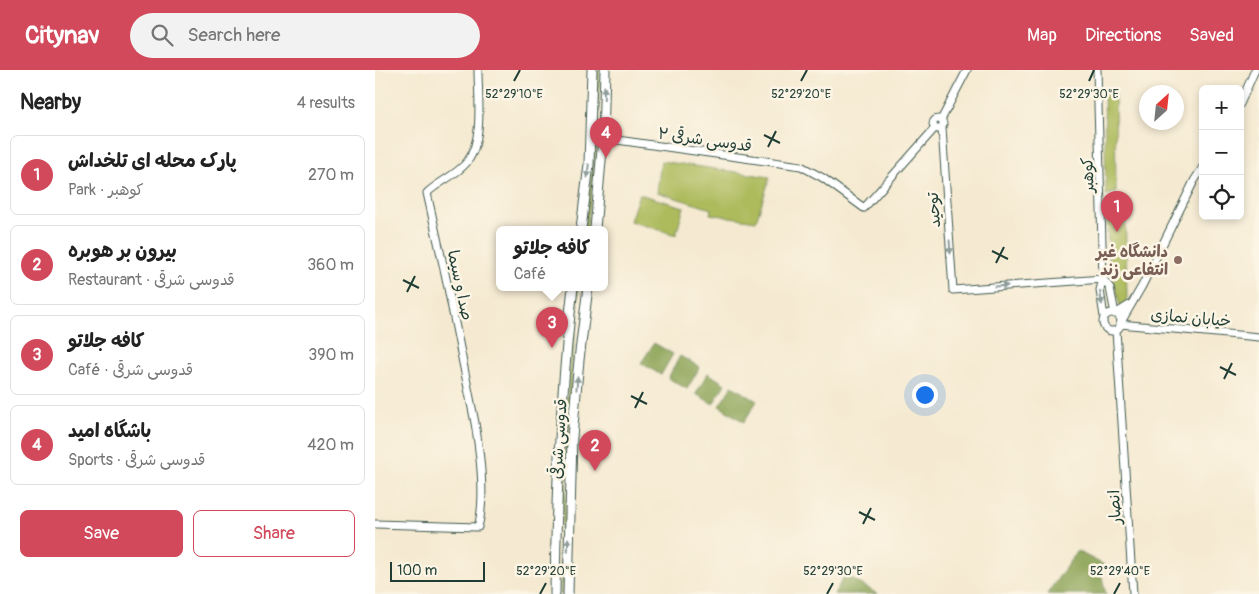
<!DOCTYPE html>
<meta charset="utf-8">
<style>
body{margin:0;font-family:Pangolin,"Playpen Sans Arabic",sans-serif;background:#f2f2f2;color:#222}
.controls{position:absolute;right:15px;top:15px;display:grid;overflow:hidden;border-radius:8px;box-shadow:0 2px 8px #0003}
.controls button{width:45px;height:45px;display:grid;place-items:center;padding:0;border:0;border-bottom:1px solid #e0e0e0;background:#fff;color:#222;font:25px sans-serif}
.compass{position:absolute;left:764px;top:15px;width:45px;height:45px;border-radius:50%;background:#fff;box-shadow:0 2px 8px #0003;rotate:27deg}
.scale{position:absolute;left:15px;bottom:12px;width:95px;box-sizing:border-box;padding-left:5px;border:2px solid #1f3d34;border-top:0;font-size:14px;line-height:18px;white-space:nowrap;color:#1f3d34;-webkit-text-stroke:4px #fcf5e5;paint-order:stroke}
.you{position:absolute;left:549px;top:324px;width:18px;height:18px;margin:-12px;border:4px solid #fff;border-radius:50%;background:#1a73e8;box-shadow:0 0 0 8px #1a73e833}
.badge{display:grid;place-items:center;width:32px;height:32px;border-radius:50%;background:#d1495b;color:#fff;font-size:16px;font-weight:700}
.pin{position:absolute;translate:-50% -41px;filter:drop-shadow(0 1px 2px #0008)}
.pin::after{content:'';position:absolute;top:26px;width:18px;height:15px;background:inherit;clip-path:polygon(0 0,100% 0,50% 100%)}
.popup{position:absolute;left:121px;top:156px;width:112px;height:65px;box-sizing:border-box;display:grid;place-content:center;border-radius:8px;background:#fff;filter:drop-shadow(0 1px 4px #0005);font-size:16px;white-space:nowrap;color:#767676}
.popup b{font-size:19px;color:#222}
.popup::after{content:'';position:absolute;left:50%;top:100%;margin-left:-10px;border:10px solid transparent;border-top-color:#fff}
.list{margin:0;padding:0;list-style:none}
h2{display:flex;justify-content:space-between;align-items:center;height:65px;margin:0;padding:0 20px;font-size:21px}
h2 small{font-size:16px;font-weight:400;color:#767676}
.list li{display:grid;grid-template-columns:32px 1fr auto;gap:15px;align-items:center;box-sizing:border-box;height:80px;margin:0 10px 10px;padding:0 10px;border:1px solid #e0e0e0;border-radius:8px}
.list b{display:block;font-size:19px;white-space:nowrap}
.list p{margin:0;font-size:16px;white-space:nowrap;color:#767676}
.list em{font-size:16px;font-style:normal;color:#767676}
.actions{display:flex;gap:10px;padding:15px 20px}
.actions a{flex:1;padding:11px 0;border:1px solid #d1495b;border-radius:8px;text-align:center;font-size:18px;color:#d1495b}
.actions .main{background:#d1495b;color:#fff}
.icon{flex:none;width:28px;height:28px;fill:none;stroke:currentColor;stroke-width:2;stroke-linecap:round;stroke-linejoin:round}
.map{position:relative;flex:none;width:884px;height:524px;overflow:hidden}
header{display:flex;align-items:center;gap:30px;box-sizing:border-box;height:70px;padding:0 25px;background:#d1495b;color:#fff}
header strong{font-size:24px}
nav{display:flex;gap:28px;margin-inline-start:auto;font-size:18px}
.search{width:350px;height:45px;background:#f2f2f2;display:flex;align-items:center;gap:12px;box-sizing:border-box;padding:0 18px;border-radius:28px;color:#767676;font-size:19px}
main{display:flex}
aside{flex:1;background:#fff}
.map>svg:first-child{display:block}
.green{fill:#adbb5d;stroke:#667c48}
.forest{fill:#8aa354;stroke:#547044}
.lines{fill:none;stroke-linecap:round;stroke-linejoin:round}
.minor-casing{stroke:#3f574c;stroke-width:9}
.major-casing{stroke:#3f574c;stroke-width:11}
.minor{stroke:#fff;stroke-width:7}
.major{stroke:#fff;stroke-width:9}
.oneway{fill:#8f9e9a}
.ticks{fill:none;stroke:#1f3d34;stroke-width:2}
.education-dot{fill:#8d6e63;stroke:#fcf5e5;stroke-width:2}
.labels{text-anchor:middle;stroke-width:5;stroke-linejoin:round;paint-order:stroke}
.street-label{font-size:16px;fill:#1f3d34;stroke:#fcf5e5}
.education-label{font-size:16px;font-weight:bold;fill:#785e54;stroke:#fcf5e5;text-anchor:end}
.ticks-label{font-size:12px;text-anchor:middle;fill:#1f3d34;stroke:#fcf5e5;stroke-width:5;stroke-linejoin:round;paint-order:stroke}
</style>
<header>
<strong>Citynav</strong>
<div class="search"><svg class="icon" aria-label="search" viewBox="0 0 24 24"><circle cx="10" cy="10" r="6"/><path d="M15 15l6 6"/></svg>Search here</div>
<nav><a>Map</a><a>Directions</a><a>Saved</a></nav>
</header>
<main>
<aside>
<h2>Nearby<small>4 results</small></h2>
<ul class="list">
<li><span class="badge">1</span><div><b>پارک محله ای تلخداش</b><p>Park · کوهبر</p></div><em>270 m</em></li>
<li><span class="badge">2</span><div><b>بیرون بر هوبره</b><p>Restaurant · قدوسی شرقی</p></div><em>360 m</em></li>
<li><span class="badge">3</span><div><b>کافه جلاتو</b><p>Café · قدوسی شرقی</p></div><em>390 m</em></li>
<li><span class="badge">4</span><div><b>باشگاه امید</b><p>Sports · قدوسی شرقی</p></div><em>420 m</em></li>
</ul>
<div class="actions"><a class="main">Save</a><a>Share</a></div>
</aside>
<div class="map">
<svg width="884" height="524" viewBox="0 0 884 524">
<rect width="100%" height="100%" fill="#fcf5e5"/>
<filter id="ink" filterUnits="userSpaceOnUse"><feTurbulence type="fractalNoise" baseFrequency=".02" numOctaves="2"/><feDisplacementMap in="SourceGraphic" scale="10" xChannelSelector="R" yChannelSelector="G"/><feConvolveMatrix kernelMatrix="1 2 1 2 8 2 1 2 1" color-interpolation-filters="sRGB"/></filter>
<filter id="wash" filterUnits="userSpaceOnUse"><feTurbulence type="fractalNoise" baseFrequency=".0096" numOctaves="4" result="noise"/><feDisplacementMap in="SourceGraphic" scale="20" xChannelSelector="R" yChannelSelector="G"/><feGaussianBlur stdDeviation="1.12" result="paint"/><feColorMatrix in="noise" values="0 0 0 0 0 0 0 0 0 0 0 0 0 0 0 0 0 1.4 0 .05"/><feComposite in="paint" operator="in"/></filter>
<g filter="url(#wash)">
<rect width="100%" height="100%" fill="#f5ead1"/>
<path class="green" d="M222,0H225L222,80L212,159H209L218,87Z
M729,19H740L741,122L731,125Z
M286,91L395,107L381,151L335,144L336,139L282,122Z
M264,124L309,137L301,165L255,151Z
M750,129L752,227L750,237L745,236L733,190L732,134Z
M201,217H204C195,319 190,421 188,524H185C188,421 190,319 201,217Z"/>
<path class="forest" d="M279,273L298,284L286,305L266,293Z
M305,286L325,297L312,319L293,308Z
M333,303L350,314L338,334L321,324Z
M357,316L382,331L369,352L344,336Z
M702,481L729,495L726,503L731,524H672Z
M470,505L503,524H459Z"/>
</g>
<g filter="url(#ink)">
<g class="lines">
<defs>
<path id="minor" d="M722,0L728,209L725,220L729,247
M865,34L880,0
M558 54a5 5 0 1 1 10 0a5 5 0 1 1-10 0Z
M566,50L592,0
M567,58L578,220L728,209
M228,68L426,96L448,108L489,138L560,58
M828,97L819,111L767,216L745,254L884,267
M728,209L735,218L740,244L756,234
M728 252a9 9 0 1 1 18 0a9 9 0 1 1-18 0Z
M741,260L758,524
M0,454L103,457C111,429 105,383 100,353L71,208L52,123C63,112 82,105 92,92C109,71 103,26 103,0"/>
<path id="major" d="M206,159L214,94L217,0
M220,159L228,68L230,0
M180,524C181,421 186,319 198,217
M193,524L197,367L204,290L213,217"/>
</defs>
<use href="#minor" class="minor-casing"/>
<use href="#major" class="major-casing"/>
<use href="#minor" class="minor"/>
<use href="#major" class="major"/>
</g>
<defs><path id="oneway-solid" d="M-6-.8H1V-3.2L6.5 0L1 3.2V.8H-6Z" transform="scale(1.25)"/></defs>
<g class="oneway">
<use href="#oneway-solid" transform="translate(229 23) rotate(-88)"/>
<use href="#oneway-solid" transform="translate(213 101) rotate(96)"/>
<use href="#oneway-solid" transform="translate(575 177) rotate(86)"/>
<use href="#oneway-solid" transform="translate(626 216) rotate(-4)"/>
<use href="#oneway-solid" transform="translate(726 228) rotate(82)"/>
<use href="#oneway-solid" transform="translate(202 313) rotate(-85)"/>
<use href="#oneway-solid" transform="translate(193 475) rotate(-89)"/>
</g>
</g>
<path class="ticks" d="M139,11L145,0M426,11L432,0M714,11L719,0M389,65L405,73M393,77L401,61M617,181L633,189M621,193L629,177M28,210L44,218M32,222L40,206M845,297L861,305M849,309L857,293M256,326L272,334M260,338L268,322M484,442L500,450M488,454L496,438M165,524L171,513M452,524L458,513M739,524L745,513"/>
<circle class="education-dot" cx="803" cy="190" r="5"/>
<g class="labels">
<g class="street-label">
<text transform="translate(330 69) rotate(8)" y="6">قدوسی شرقی ۲</text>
<text transform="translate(712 105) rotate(-92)" y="6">کوهبر</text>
<text transform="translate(558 140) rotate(-94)" y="6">توحید</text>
<text transform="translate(86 215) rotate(78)" y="6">صدا و سیما</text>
<text transform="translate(816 247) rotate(5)" y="6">خیابان نمازی</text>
<text transform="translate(183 369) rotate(-86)" y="6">قدوسی شرقی</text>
<text transform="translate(739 437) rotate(-93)" y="6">انصار</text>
</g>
<g class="education-label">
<text x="793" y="187">دانشگاه غیر<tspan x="793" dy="18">انتفاعی زند</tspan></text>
</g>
</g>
<g class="ticks-label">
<text x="139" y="28">52°29'10"E</text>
<text x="426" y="28">52°29'20"E</text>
<text x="714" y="28">52°29'30"E</text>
<text x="171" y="505">52°29'20"E</text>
<text x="458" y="505">52°29'30"E</text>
<text x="745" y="505">52°29'40"E</text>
</g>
</svg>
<div class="controls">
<button>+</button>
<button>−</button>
<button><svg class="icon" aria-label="locate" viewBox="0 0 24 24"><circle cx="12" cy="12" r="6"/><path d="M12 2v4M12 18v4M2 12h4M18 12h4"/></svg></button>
</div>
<svg class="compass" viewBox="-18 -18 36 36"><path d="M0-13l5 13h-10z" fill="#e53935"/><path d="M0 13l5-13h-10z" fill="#767676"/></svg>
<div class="scale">100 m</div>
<div class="you"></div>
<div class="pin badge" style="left:742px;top:162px">1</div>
<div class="pin badge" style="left:220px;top:401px">2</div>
<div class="pin badge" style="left:177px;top:278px">3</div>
<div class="popup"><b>کافه جلاتو</b>Café</div>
<div class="pin badge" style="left:231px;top:88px">4</div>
</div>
</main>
